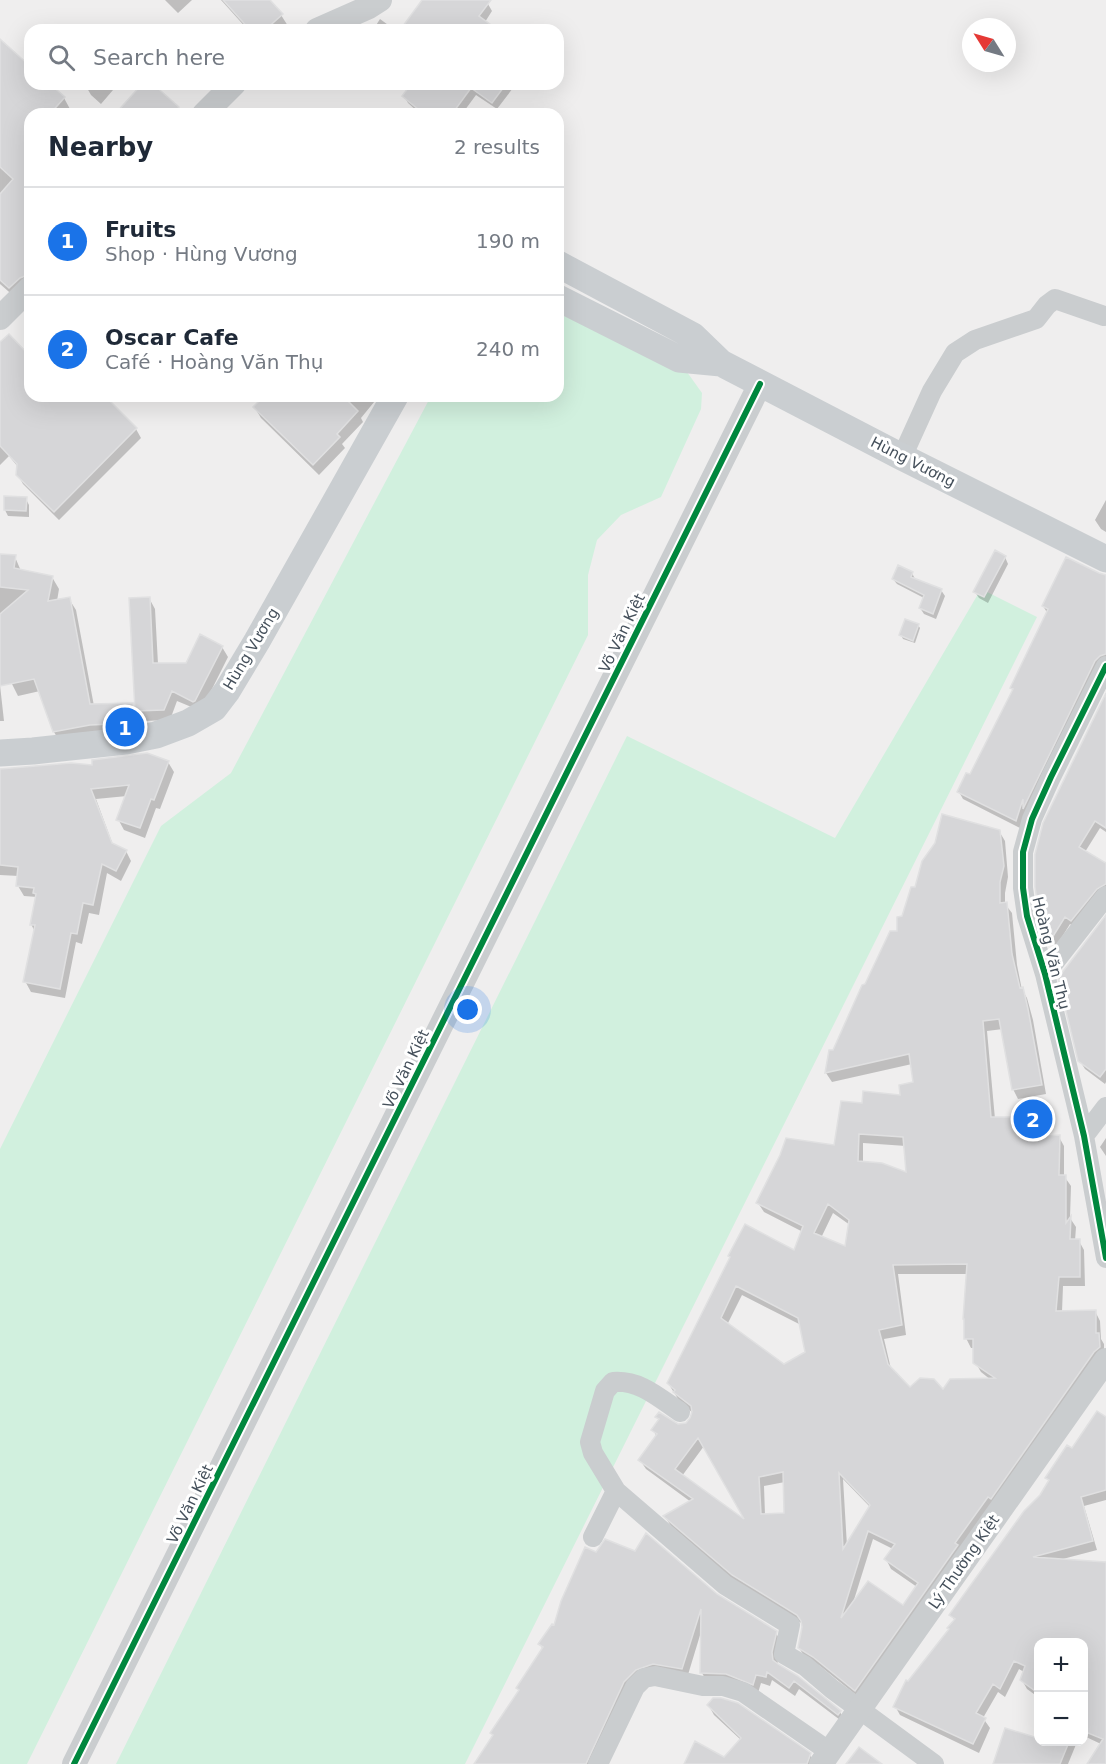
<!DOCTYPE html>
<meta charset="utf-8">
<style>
body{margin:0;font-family:"DejaVu Sans",sans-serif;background:#f2f2f3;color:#1f2937}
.controls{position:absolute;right:18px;bottom:18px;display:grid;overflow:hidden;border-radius:12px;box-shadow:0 6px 24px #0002}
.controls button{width:54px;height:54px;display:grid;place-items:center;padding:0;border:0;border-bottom:2px solid #e0e1e3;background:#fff;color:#1f2937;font:30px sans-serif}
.compass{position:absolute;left:962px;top:18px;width:54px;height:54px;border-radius:50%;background:#fff;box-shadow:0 6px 24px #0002;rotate:307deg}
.you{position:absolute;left:468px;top:1010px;width:21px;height:21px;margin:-15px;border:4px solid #fff;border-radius:50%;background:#1a73e8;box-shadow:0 0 0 9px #1a73e833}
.badge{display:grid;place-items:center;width:39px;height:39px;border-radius:50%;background:#1a73e8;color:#fff;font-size:20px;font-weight:700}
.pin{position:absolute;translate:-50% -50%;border:3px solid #fff;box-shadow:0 2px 6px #0006}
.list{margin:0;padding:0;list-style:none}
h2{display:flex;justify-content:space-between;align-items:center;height:78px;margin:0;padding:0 24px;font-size:26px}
h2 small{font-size:20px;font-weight:400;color:#747a83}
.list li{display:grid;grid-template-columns:39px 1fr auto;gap:18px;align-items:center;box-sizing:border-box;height:108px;padding:0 24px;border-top:2px solid #e0e1e3}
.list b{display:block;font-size:22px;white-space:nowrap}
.list p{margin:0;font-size:20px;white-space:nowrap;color:#747a83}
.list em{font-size:20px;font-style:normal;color:#747a83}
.icon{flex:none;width:33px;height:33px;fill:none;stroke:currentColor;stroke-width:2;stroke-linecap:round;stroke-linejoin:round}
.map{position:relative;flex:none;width:1106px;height:1764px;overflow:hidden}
.search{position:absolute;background:#fff;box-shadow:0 6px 24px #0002;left:24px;top:24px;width:540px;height:66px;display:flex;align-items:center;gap:15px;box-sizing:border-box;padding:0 21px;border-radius:18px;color:#747a83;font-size:22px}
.panel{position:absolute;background:#fff;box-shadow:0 6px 24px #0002;left:24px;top:108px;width:540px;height:294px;border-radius:18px}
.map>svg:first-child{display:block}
.green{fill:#d1f0de}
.shadow{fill:#0003;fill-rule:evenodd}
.building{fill:#d6d6d8;stroke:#e0e0e1;stroke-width:1.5;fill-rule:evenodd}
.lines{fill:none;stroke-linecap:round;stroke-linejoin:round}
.minor{stroke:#cacdcf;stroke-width:20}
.tertiary{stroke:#cacdcf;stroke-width:24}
.secondary{stroke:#caced1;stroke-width:27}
.cycleway-casing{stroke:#fff;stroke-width:10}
.cycleway{stroke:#00873e;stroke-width:6}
.labels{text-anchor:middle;stroke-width:6;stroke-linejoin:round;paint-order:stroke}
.street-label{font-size:15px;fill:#45505b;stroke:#fff}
</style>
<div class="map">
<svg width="1106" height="1764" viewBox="0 0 1106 1764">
<rect width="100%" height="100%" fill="#efeeee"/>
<path class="green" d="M558,313L687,372L702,393L701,409L661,497L621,515L597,540L588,575V635L27,1764H0V1149L161,826L231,773L431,396H558Z
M981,589L1037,617L465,1764H116L627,736L835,838Z"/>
<path class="shadow" d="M165,0H192L178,13Z
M221,0H268L281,15L288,26L283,30H248Z
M423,0H483L488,4L492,11L485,22L496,30H402Z
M380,19L395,30H373Z
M0,41L30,68V84H48L64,98L70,109L65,114H30V287L16,298L0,284Z
M90,84H110L113,90L101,104L91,95L87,88Z
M144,84H150L177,108L181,114H117Z
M412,84H516L497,109L476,95L462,114H420L408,103L404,96Z
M0,344L30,359V396H103L136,429L141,438L59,520L23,484L18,475V467L9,456L0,465Z
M266,396H379L361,418L363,422L342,444L345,448L319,475L261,418L255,408Z
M26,499L29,505V517L8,516L5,510Z
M1106,500V532L1101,529L1095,520Z
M0,555L15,557L21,571L52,577L59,589L57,601L69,599L76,610L94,706L132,705L137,713L131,599L149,598L155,609L158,664H187L222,647L228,657L201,711L177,701L170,720L143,721L139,715V735L61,744L54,732L40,691L18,696L0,660Z
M1005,557L1008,564L988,603L979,598L975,592Z
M912,573L915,579L941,590L945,596L936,619L924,614L920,608L924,598L897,584L893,579Z
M1099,575L1106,576V664L1020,828L963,799L959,792L971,776L1013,691L1011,688L1048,614L1043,606Z
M918,625L920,628L915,643L903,639L901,635Z
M0,685L4,721H0Z
M1106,697V832L1100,828L1085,852L1106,865V894L1076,928L1070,924L1057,945L1051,942L1046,933Z
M168,762L174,772L160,809L156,808L145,838L124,830L118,819L127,796L96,799L113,845L126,851L131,861L121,881L107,873L99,915L89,913L82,944L76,942L65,998L31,992L25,981L35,932L31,924L37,897L24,896L18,886L19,876L0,875V770Z
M999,831L1005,841L1008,877L1005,893V904L1012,913L1017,965L1022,990L1027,998L1033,1020L1046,1094L1018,1099L1013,1089L1003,1029L987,1031L995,1119H1044L1049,1128V1137H1059L1064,1146V1176L1071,1186L1070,1218L1076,1227L1075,1241H1079L1084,1250L1085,1286H1063L1062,1312L1095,1311L1100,1321L1101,1339L1104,1344V1357L861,1699L820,1666L805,1657L799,1648L803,1624L739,1585L671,1526L665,1517L691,1502L646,1469L640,1460L657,1437L653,1430L659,1421L657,1417L678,1425L686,1424L693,1413L680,1402L668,1383L731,1259L794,1252L803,1232L764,1212L758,1203L835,1146L864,1105L901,1097L915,1084L912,1064L832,1082L826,1073L830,1052L834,1051L866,986L898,932L903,918ZM863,1143L906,1146L908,1174L863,1162ZM833,1213L850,1225L846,1248L821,1238ZM898,1274H967L966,1338L971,1348H975V1362L981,1372L991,1380L943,1391L910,1389L891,1369L884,1339L906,1335ZM742,1295L801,1325L807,1353L784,1366L727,1325ZM704,1446L749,1524L682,1476ZM843,1479L870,1507L847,1546ZM785,1482L786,1514L765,1515L764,1486ZM873,1539L893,1549L886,1559L891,1569L917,1587L903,1607L853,1603Z
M1106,918V1082L1105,1084L1085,1069L1080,1061Z
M1106,1138V1156L1100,1147Z
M1106,1419V1500L1084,1506L1097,1550L1059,1560L1106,1564V1764H1091L1101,1744L1084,1736V1642H1038V1697L1027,1689L1022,1680L1024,1672L1019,1669L1005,1697L998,1692L983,1718L990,1728L979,1753L900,1715L895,1706L909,1683L950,1630L955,1621L951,1615L1042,1496L1049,1482L1047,1478L1072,1450Z
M716,1595L775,1632L781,1641L777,1666L840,1712L845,1721L844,1723L799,1689L795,1696L772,1680L770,1686L761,1683L758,1693L707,1682L702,1673L701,1632L687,1678L647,1675L594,1764H480L519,1692L518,1688L543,1650L540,1644Z
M709,1706L810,1755L815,1764H686L724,1759L741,1740L714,1715Z
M1038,1729V1742H1077L1068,1764H995L1035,1739Z"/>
<path class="building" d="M223,0H270L283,14L265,30H250Z
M422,0H491L479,16L498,30H469L462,25L458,30H400Z
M0,39L30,66V84H50L65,97L50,114H30V274L20,278L9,288L0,280V194L13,179L0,167Z
M142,84H153L179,107L173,114H115Z
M411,84H506L492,103L471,88L452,114H424L402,96Z
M9,334L30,356V396H105L137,428L54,512L16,475L17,464L0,446V342Z
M264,396H343L358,411L337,434L340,437L313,465L253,407Z
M4,496L27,497L26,511L4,510Z
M995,550L1006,556L984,597L973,592Z
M0,554L16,555L14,568L53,576L48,601L70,597L90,704L133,703V723L90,725L53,732L34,679L0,686V614L28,590L0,587Z
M1066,557L1099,573L1106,575V654L1100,656L1095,661L1023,809V799L1016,821L957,792L966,773L970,774L1013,689L1010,688L1048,609L1042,606Z
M898,565L913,572L911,577L942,589L933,614L919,608L924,595L892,579Z
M150,597L153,663H186L200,634L223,646L195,701L193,702L172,691L164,710L135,711L129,598Z
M905,619L919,624L913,641L899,635Z
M1106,693V828L1095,821L1079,847L1106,863V884L1097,889L1071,921L1065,917L1052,938L1045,934L1039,913L1035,887V854L1043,823Z
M147,753L169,761L154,800L151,799L140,828L116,820L129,785L91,789L112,843L127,850L116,871L102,864L93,905L83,903L77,934L71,933L60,989L23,982L35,925H30L36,894L33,893L34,888L16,886L18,867L0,865V769L71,763L92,765V760Z
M942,814L1000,830L1004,866L1000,882V903L1007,902L1012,954L1020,988L1023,987L1028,1009L1042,1085L1012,1090L999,1019L983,1021L991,1117H1045V1136L1060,1135L1059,1175H1066V1223L1071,1216L1070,1239H1080V1277H1059L1056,1311L1096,1310V1333H1099L1100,1347L1094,1352L991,1499L988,1497L955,1543L958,1545L855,1691L813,1657L798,1648L802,1627L801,1621L797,1615L732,1575L663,1516L693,1499L638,1460L657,1434L651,1430L659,1419L655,1417L659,1412L678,1424L686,1423L690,1418L692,1412L691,1406L673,1392L675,1390L667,1383L730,1257L728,1256L745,1224L794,1250L803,1226L756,1203L780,1155L786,1138L834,1145L841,1101L862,1103L863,1091L900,1095L899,1085L913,1082L909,1054L825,1073L829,1050H833L862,985L865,984L890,931H897V917L902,916L911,887H915L922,861L935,843ZM859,1134L903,1137L906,1172L882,1163L858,1161ZM828,1204L849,1220L845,1246L814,1233ZM967,1264L963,1319H964V1339H973V1363L995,1378L950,1379L943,1389L934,1379L920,1378L910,1387L888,1364L879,1330L902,1325L893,1265ZM736,1286L798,1318L805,1352L784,1364L721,1318ZM698,1438L744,1519L675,1469ZM783,1472L784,1513L761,1514L759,1477ZM839,1473L870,1505L843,1549ZM868,1531L895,1544L884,1559L918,1583L903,1605L868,1581L841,1618Z
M1106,915V1069L1100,1077L1078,1061L1058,978Z
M1097,1411L1106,1417V1490L1081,1497L1093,1541L1033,1557L1106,1562V1764H1087L1103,1739L1083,1731V1642H1038V1693L1020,1680L1025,1666L1014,1661L1000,1689L993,1684L976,1713L986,1718L973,1744L893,1707L906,1680L908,1681L949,1629L947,1628L955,1619L949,1615L1024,1511L1040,1495L1049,1480L1045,1478L1067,1445L1072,1448Z
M646,1533L717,1594L777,1631L772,1652L773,1660L778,1664L798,1676L841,1711L838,1715L794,1681L789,1688L767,1672L766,1677L756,1675L753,1685L726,1674L700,1673L701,1609L682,1669L653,1664L636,1670L624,1682L586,1764H474L493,1735L490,1733L519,1690L516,1688L543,1647L538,1644L552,1624L554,1625L561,1601L585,1547L596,1552L605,1539L635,1551Z
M713,1698H721L738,1703L811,1753L807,1764H684L695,1741L724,1757L741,1738L707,1705Z
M1005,1728L1038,1738V1742H1069L1060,1764H993Z
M859,1747L882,1764H846Z"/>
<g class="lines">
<path class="minor" d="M902,457L932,391L955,353L975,340L1036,319L1047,305L1055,299L1104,316
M1106,666L1051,777L1032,819L1023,852V888L1027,916L1045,974L1084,1136L1106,1258
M1045,974L1106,896
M1084,1136L1106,1107
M616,1491L725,1585L790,1625L784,1654L805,1666L832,1689L934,1764
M593,1537L616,1491L593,1453L590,1442L605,1391L613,1382C640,1380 658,1397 680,1412
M598,1764L635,1687L644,1678L655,1676L703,1686H723L743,1692L830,1752"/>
<path class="tertiary" d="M317,30L369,7L380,0
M204,114L234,84
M0,318L30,288
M74,1764L760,384
M821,1764L1106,1360"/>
<path class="secondary" d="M558,264L693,336L721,363L902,457L1106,559
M558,298L679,359L721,363
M0,753L33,751L126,741L156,735L188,723L214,708L227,691L257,641L395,396"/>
<defs>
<path id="cycleway" d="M1106,666L1051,777L1032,819L1023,852V888L1027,916L1045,974L1084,1136L1106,1258
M74,1764L760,384"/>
</defs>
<use href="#cycleway" class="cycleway-casing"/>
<use href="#cycleway" class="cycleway"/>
</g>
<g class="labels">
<g class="street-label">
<text transform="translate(913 462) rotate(27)" y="5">Hùng Vương</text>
<text transform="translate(622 633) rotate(-64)" y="5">Võ Văn Kiệt</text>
<text transform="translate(251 649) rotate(-59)" y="5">Hùng Vương</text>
<text transform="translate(1051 953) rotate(76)" y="5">Hoàng Văn Thụ</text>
<text transform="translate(406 1069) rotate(-64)" y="5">Võ Văn Kiệt</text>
<text transform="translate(190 1504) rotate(-64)" y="5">Võ Văn Kiệt</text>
<text transform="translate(964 1562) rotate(-55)" y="5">Lý Thường Kiệt</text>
</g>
</g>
</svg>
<div class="controls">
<button>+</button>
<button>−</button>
</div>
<svg class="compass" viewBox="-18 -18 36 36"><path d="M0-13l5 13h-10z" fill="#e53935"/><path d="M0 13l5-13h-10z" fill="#747a83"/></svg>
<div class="you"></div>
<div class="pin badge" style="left:125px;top:727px">1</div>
<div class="pin badge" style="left:1033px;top:1119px">2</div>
<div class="search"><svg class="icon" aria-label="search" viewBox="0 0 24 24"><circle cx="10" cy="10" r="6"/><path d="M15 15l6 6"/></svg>Search here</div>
<section class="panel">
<h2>Nearby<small>2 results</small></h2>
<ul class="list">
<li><span class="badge">1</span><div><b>Fruits</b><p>Shop · Hùng Vương</p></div><em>190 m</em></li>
<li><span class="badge">2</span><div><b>Oscar Cafe</b><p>Café · Hoàng Văn Thụ</p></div><em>240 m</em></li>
</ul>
</section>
</div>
